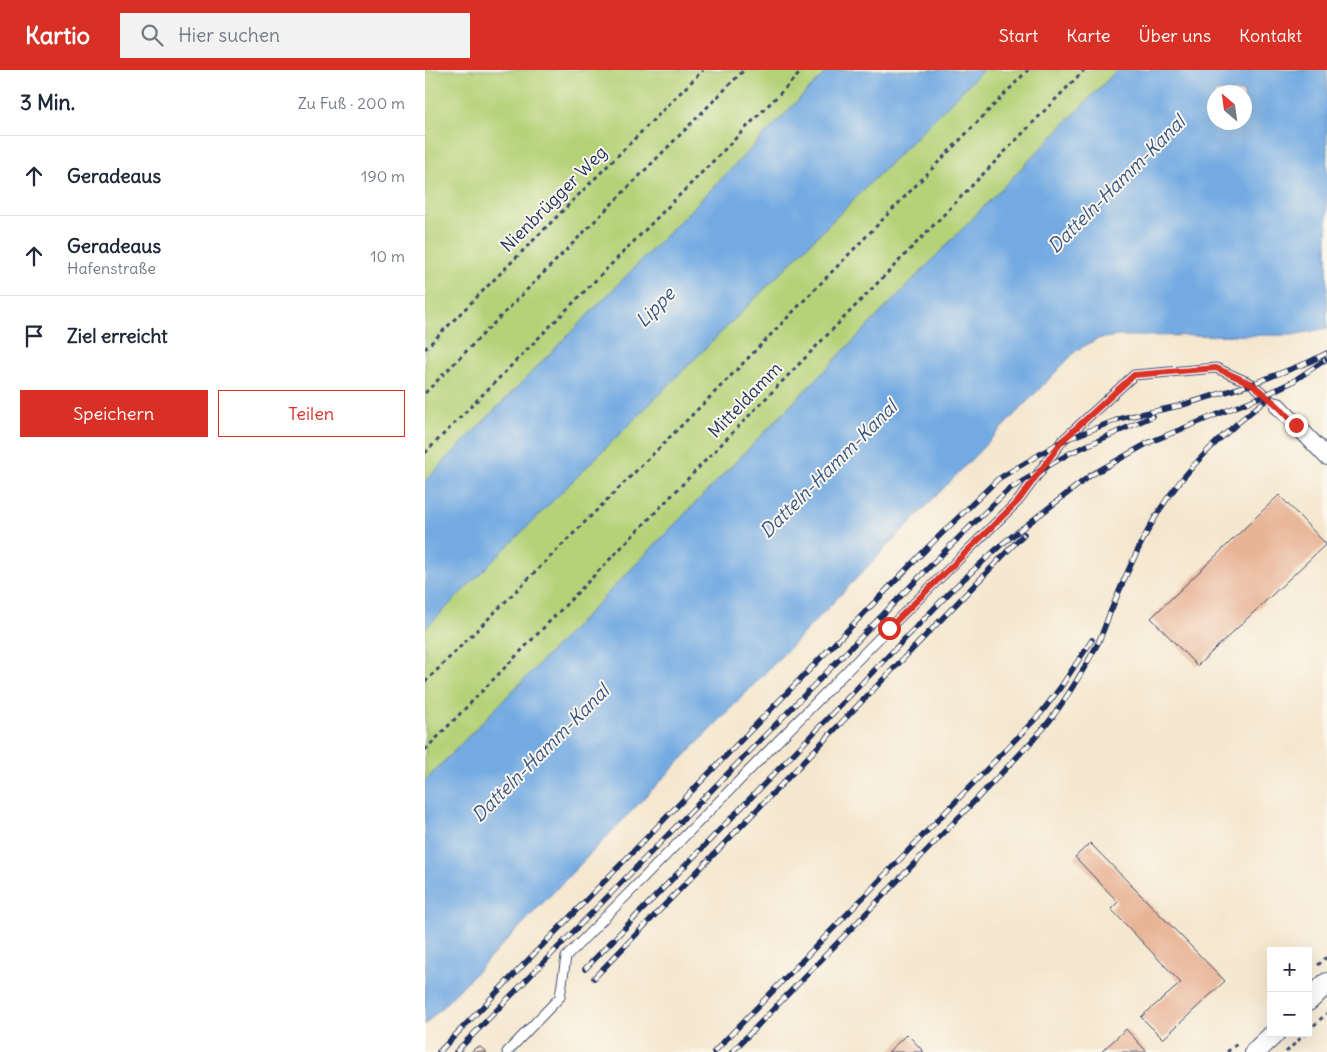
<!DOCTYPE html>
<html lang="de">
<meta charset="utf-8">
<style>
body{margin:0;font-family:Delius,sans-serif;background:#f2f2f3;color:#1f2937}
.controls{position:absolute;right:15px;bottom:15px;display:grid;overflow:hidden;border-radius:0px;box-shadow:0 5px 20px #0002}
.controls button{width:45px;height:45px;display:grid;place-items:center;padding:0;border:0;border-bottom:1px solid #e0e1e3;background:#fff;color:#1f2937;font:25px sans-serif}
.compass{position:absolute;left:782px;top:15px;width:45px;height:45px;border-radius:50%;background:#fff;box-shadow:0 5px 20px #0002;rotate:331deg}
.stop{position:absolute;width:15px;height:15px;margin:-11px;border:4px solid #d93025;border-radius:50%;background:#fff}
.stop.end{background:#d93025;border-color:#fff;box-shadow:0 1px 5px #0008}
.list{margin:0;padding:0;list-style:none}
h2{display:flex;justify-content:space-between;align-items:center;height:65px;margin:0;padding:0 20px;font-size:21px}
h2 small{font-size:16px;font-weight:400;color:#747a83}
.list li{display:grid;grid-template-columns:32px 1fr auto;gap:15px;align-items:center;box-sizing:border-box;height:80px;padding:0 20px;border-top:1px solid #e0e1e3}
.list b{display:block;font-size:19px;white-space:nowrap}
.list p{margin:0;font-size:16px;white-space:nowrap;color:#747a83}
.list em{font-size:16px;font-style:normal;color:#747a83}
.actions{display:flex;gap:10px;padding:15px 20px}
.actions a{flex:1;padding:11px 0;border:1px solid #d93025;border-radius:0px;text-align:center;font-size:18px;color:#d93025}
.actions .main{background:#d93025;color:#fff}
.icon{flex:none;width:28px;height:28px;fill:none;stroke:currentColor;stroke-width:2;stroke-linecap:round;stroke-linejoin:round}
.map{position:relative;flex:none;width:902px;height:982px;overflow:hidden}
header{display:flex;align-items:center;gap:30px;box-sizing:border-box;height:70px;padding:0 25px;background:#d93025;color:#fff}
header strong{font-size:24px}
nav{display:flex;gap:28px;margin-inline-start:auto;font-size:18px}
.search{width:350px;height:45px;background:#f2f2f3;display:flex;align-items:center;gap:12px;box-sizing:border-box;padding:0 18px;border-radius:0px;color:#747a83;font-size:19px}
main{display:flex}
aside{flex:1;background:#fff}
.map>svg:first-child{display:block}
.green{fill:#b5d278;stroke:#68806b}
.water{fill:#73aae2;stroke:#476ca0;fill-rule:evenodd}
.building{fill:#e8b496}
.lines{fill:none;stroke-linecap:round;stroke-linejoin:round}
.service-casing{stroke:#3c4b6f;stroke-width:11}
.minor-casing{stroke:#3c4b6f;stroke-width:18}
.tertiary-casing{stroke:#3c4b6f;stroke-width:22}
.path{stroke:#3c4b6f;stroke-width:3;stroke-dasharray:4 4;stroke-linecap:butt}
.service{stroke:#fff;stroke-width:9}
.minor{stroke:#fff;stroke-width:16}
.tertiary{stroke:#fff;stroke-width:20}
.rail-casing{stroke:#1b2f5e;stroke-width:5.5}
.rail{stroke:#fbf7ec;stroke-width:4;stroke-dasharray:11;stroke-linecap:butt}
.route{stroke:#d93025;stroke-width:6}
.labels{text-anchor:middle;stroke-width:4;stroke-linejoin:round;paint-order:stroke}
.street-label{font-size:18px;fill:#1b2f5e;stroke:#fbf7ec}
.water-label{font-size:19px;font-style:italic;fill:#355486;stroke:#fbf7ec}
</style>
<header>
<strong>Kartio</strong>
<div class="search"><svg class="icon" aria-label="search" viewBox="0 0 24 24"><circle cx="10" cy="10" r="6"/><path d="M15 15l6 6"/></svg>Hier suchen</div>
<nav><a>Start</a><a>Karte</a><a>Über uns</a><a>Kontakt</a></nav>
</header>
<main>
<aside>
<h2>3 Min.<small>Zu Fuß · 200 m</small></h2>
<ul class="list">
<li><svg class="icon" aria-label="ahead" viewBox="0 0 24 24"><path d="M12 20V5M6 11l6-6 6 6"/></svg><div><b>Geradeaus</b></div><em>190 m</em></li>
<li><svg class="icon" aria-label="ahead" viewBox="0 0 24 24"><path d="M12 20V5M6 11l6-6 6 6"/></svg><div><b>Geradeaus</b><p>Hafenstraße</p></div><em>10 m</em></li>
<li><svg class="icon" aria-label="arrive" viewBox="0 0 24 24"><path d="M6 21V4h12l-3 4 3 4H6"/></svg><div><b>Ziel erreicht</b></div></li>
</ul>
<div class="actions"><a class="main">Speichern</a><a>Teilen</a></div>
</aside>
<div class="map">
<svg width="902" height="982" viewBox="0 0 902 982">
<rect width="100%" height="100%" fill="#fbf7ec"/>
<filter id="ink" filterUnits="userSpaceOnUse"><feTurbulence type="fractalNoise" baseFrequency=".02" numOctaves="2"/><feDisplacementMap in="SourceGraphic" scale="10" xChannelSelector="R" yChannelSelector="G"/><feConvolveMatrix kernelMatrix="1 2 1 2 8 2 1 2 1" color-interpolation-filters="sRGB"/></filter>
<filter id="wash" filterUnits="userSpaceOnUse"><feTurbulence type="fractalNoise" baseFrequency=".0096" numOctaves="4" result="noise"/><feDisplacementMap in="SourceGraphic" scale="20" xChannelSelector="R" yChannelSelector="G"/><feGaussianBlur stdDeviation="1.12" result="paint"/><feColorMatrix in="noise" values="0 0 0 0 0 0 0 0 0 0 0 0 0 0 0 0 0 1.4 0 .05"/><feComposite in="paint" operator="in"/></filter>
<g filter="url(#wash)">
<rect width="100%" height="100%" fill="#f5e7cf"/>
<path class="green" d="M0,0H403L0,411Z
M558,0H692L0,711V559Z"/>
<path class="water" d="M403,0H558L0,559V411Z
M692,0H902V258L868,265L692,266L672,269L652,280L0,955V711ZM789,22H819V52H789Z"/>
<g id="blocks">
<path class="building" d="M854,425L901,474L772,596L726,548Z
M665,773L800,911L738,969L716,947L756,913L686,839L693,832L650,787Z
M701,959L722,982H676Z
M482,964L499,982H463L466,979Z
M55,977L62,982H46L50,978Z"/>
</g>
</g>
<g filter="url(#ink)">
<use href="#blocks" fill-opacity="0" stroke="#3c4b6f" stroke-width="1"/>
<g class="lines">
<defs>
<path id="service" d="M82,982L135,927L141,887L464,558L594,430L637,371L709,305L791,298L827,314L853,336"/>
<path id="minor" d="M853,336L902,387"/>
<path id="tertiary" d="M883,931L902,913
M830,982L850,963"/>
</defs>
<use href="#service" class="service-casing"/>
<use href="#minor" class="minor-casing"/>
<use href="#tertiary" class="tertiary-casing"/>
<path class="path" d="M0,279L278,0
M0,323L319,0
M0,383L378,0
M0,612L292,320L603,0
M0,680L659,0
M893,895L902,887
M883,961L902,943
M802,982L813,973
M861,982L881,963"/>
<use href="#service" class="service"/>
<use href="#minor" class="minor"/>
<use href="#tertiary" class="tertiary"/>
<defs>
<path id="rail" d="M160,899L528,519L577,474L666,405L725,372L840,325L867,312L900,290
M169,908L599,464
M14,982L507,473L573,409L637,371L697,348L754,336L827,314L884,292L902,283
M31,982L518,483L583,420L645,383L728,346
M289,982L616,643L635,618L667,570
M307,982L593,686C604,674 616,662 626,649C643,626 658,601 672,575C678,563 682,549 688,536C701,504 716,471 734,441C763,395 802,360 845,327"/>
</defs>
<use href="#rail" class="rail-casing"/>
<use href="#rail" class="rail"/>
</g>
</g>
<g class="lines" filter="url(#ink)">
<path class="route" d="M464,558L594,430L637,371L709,305L791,298L827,314L853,336L871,355"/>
</g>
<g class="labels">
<g class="street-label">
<text transform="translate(129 129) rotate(-45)" y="6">Nienbrügger Weg</text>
<text transform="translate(320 330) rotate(-46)" y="6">Mitteldamm</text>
</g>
<g class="water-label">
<text transform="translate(691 114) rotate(-45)" y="7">Datteln-Hamm-Kanal</text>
<text transform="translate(230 237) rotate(-46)" y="7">Lippe</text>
<text transform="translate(403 399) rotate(-45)" y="7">Datteln-Hamm-Kanal</text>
<text transform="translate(115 683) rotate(-45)" y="7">Datteln-Hamm-Kanal</text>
</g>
</g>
</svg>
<div class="controls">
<button>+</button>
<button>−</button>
</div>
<svg class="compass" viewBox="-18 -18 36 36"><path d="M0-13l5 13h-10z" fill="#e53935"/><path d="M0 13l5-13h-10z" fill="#747a83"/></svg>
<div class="stop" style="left:464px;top:558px"></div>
<div class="stop end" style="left:871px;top:355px"></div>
</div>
</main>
